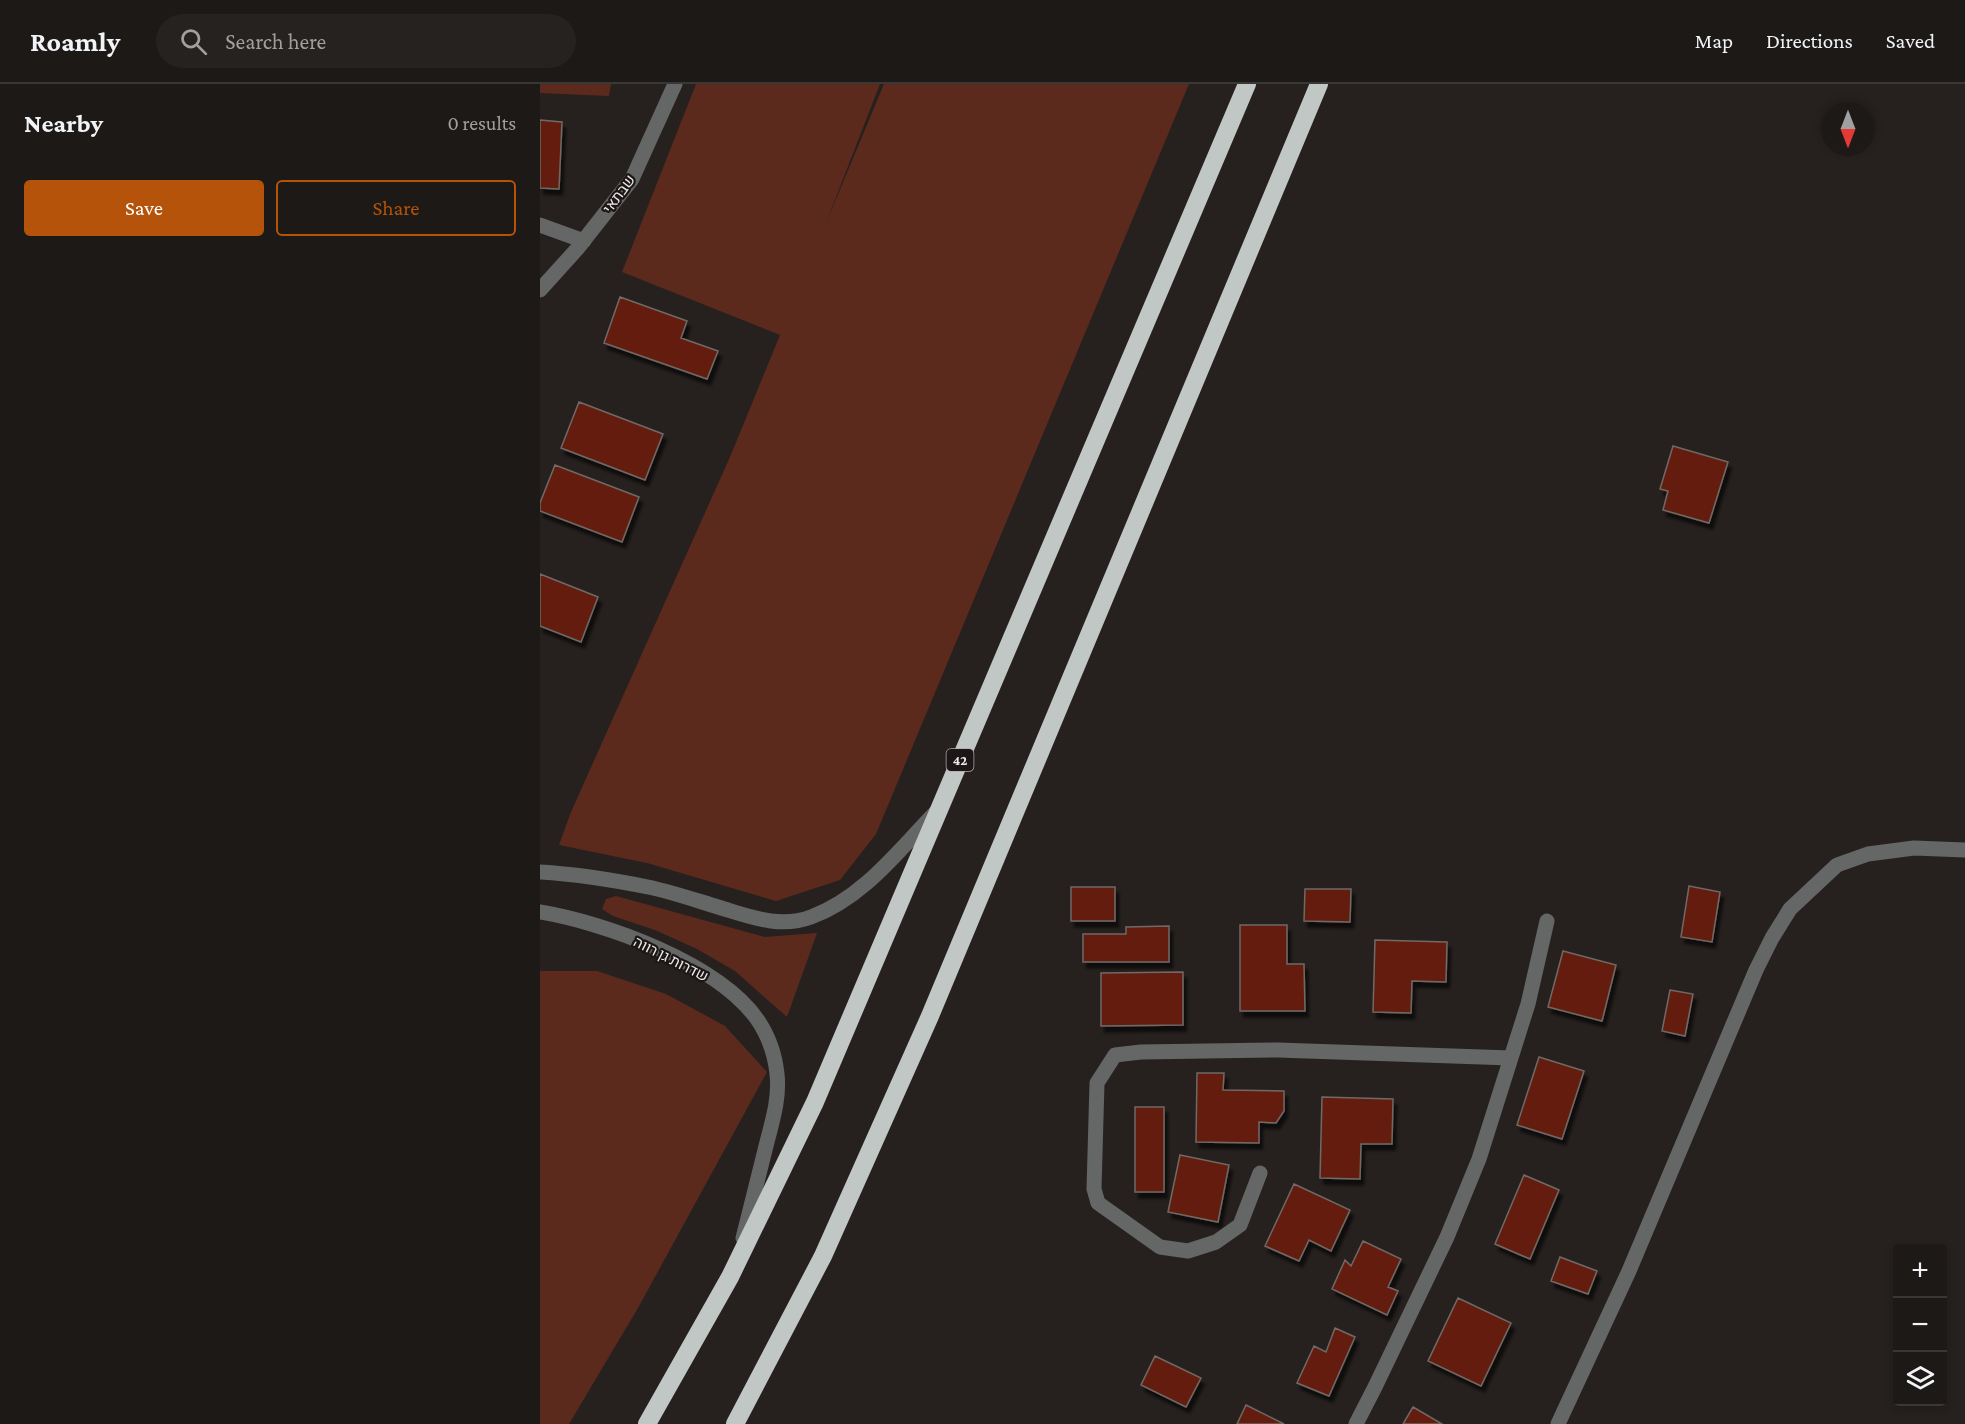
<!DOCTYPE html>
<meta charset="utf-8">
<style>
body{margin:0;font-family:"Crimson Pro",Heebo,serif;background:#252220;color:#f1f3f6}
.controls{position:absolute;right:18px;bottom:18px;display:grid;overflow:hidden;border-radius:6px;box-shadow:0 3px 9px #0003}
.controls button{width:54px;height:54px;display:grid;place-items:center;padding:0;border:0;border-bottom:2px solid #3a3836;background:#1c1917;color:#f1f3f6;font:30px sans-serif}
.compass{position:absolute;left:1281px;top:18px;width:54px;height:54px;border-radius:50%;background:#1c1917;box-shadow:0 3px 9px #0003;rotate:180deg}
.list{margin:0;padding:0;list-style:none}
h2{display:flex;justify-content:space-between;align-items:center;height:78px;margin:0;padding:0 24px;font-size:26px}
h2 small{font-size:20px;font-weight:400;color:#a0a0a1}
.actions{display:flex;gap:12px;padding:18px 24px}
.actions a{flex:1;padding:14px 0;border:2px solid #b45309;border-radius:6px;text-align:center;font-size:21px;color:#b45309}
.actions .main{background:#b45309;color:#fff}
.icon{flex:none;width:33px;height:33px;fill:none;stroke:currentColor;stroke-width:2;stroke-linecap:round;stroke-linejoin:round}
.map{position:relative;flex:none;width:1425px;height:1340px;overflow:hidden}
header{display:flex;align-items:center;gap:36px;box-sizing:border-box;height:84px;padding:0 30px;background:#1c1917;border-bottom:2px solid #3a3836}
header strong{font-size:28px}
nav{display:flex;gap:33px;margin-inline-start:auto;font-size:21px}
.search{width:420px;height:54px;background:#252220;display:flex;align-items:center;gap:15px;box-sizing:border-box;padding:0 21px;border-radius:33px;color:#a0a0a1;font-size:22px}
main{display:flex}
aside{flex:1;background:#1c1917}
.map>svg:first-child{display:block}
.green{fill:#5b2a1c}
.building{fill:#631e09;stroke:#6f6967;stroke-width:1.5;filter:url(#shadow)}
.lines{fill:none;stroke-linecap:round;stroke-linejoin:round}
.minor{stroke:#646765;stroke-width:15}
.highway{stroke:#c1c7c5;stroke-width:18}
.labels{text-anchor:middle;stroke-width:4.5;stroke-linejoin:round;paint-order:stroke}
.shield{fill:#1c1716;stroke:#aeabaa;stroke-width:1.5}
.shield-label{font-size:14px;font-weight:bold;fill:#edeae9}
.street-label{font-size:15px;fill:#edeae9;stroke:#1c1716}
</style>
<header>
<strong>Roamly</strong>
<div class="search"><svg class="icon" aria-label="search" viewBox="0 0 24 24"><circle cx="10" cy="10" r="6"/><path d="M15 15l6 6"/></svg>Search here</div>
<nav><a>Map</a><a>Directions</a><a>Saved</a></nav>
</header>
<main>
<aside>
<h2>Nearby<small>0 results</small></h2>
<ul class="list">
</ul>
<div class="actions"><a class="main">Save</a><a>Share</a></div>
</aside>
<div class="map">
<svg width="1425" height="1340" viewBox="0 0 1425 1340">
<defs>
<filter id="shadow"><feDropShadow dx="3.5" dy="6" stdDeviation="1.5" flood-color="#0009"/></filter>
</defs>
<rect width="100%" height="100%" fill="#26211f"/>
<path class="green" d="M0,0H71L69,12L0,9Z
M156,0H340L286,139L344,0H649L336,750L300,796L236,817L107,779L19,761L31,728L190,373L240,251L82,188Z
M76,812L225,853L277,849L247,933L195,887L157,865L115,846L73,832L62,825L66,815Z
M0,887H57L126,910L185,942L227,988L98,1224L29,1340H0Z"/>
<path class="building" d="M0,36L22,38L19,105L0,104Z
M80,213L147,237L141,254L178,267L167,295L64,259Z
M39,318L123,350L105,396L21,364Z
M1133,362L1188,378L1169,439L1123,426L1128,407L1120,405Z
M15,381L99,413L82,458L0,427V419Z
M0,490L58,513L41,558L0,542Z
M1149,802L1180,808L1172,858L1141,853Z
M531,803H575V837H531Z
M765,805H811L810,838L764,837Z
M700,841H747V880H764L765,927H700Z
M629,842V878H543V850H586V843Z
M835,856L907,858L906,898L872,897L871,929L833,928Z
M1023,867L1076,881L1062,937L1008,923Z
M643,888V941L561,942V889Z
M1130,906L1153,910L1145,952L1122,947Z
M999,973L1044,987L1022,1055L977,1041Z
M657,989H684L683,1006L744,1007V1027L736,1039L719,1038V1059L656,1058Z
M782,1013L853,1015L852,1060H821L820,1095L780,1094Z
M595,1023H624V1108H595Z
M640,1071L689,1081L678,1138L628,1128Z
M984,1091L1019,1106L990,1175L955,1160Z
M754,1100L810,1126L791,1167L769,1156L759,1177L725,1162Z
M823,1157L861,1175L848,1203L858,1207L847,1231L792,1205L805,1176L811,1182Z
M1020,1173L1057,1187L1048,1210L1011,1197Z
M918,1214L971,1239L941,1302L888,1277Z
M795,1244L815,1253L789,1312L757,1299L774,1262L786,1268Z
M615,1272L661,1294L646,1323L601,1301Z
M706,1321L744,1340H697Z
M873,1323L902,1340H863Z"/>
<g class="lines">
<path class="minor" d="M0,141L44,157
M0,206L37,165L92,95L135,0
M0,788C36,790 73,796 108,803C132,808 155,816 178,823C209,832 239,845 271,833C323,814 358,767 395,729
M0,828C66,839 177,879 217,935C228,951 235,970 237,990C240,1016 231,1041 225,1066C218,1095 210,1125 203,1154
M720,1089L700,1141L676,1158L648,1167L620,1163L558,1119L554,1105L557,999L575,971L601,968L738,966L971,974
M816,1340L835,1303L907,1153L939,1075L988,920L1007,837
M1018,1340L1089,1187L1216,886L1232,854L1250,825L1297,781L1328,770L1374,764L1425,766"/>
<path class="highway" d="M107,1340L190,1193L275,1018L707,0
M195,1340L283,1172L390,932L779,0"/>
</g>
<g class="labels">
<rect class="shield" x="406.5" y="665" width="27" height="22" rx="4.5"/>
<g class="shield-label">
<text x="420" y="681">42</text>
</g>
<g class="street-label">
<text transform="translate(79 110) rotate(-54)" y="5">שבתאי</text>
<text transform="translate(131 875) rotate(27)" y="5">שדרות גן רווה</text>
</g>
</g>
</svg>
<div class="controls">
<button>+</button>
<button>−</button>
<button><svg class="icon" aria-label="layers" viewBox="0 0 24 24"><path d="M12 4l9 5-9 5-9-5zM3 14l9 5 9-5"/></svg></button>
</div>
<svg class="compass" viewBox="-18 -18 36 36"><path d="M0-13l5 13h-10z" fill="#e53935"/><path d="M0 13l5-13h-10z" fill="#a0a0a1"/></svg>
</div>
</main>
